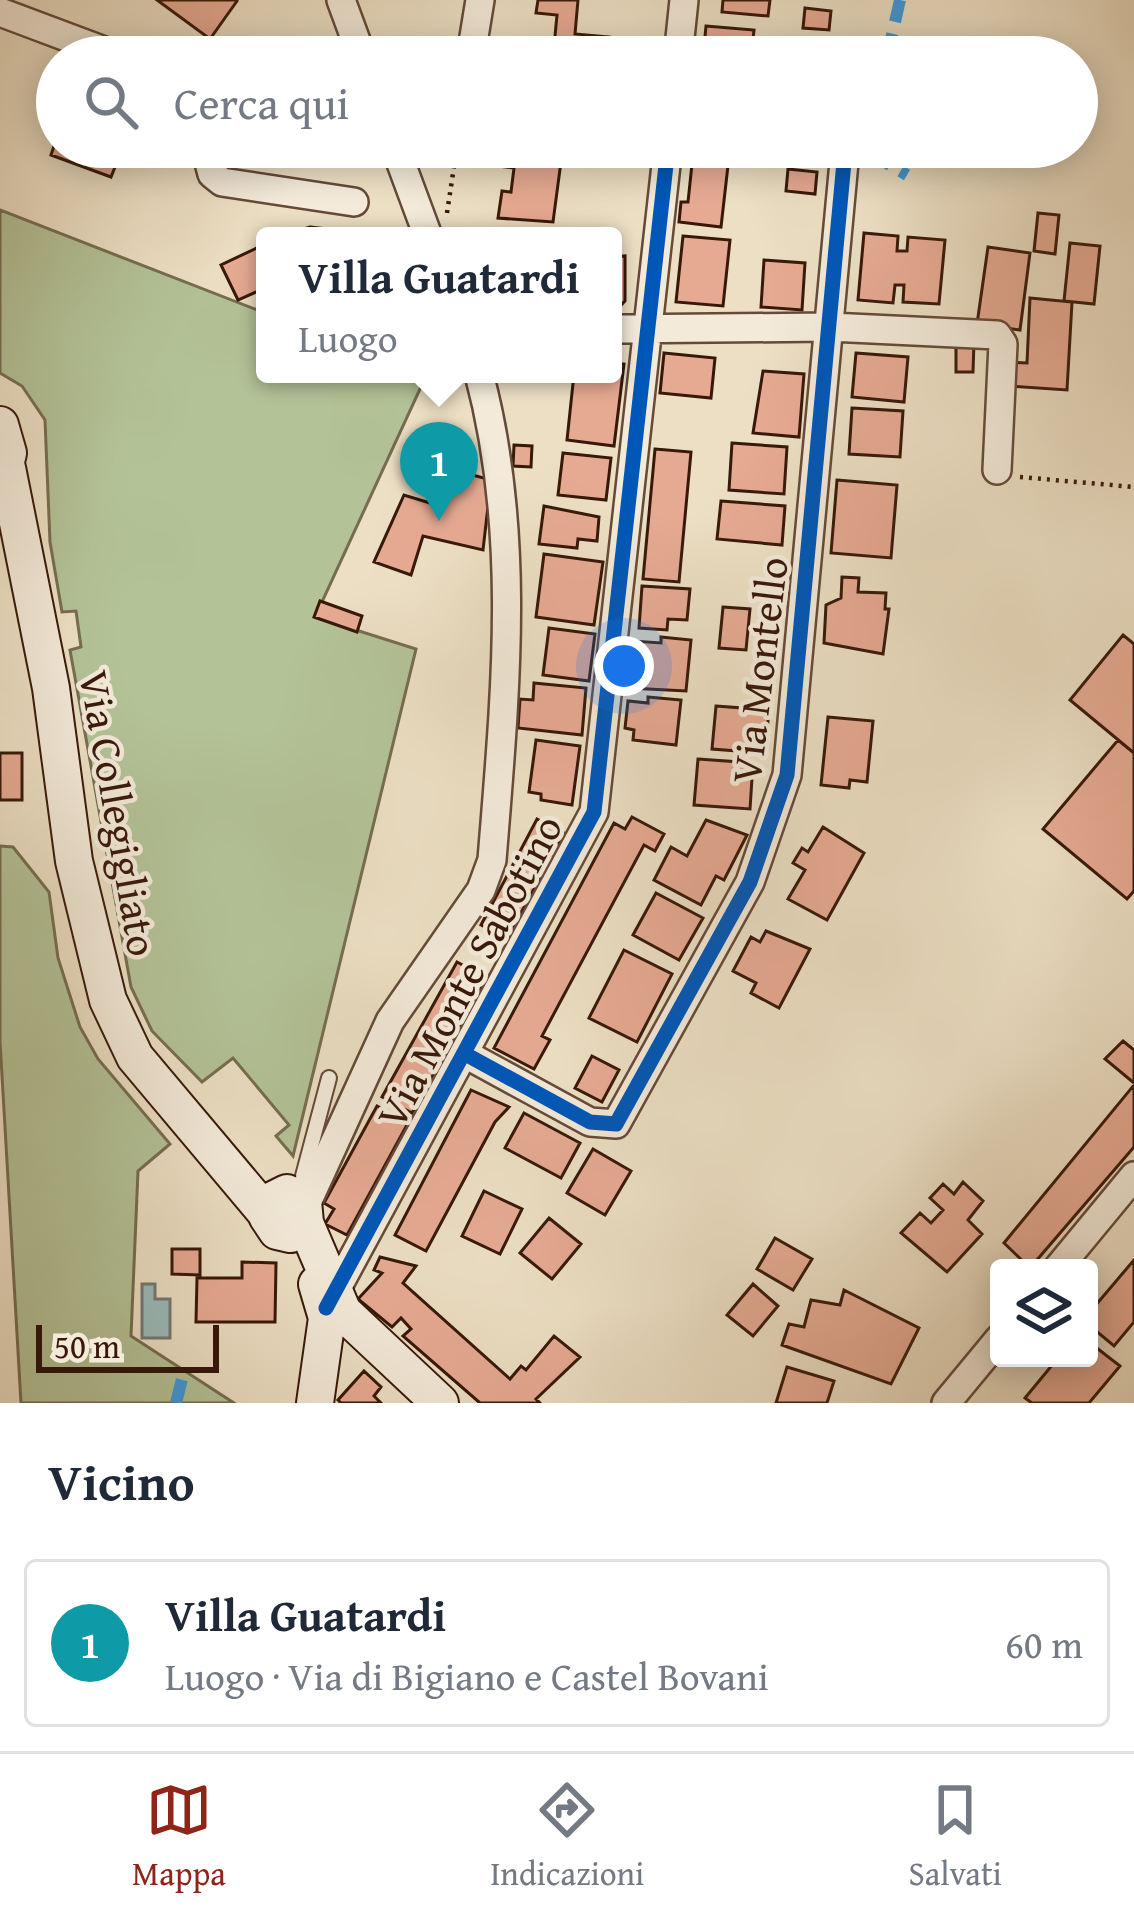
<!DOCTYPE html>
<html lang="it">
<meta charset="utf-8">
<style>
body{margin:0;font-family:"Gentium Book Plus",serif;background:#f6f6f7;color:#1f2937}
.controls{position:absolute;right:36px;bottom:36px;display:grid;overflow:hidden;border-radius:12px;box-shadow:0 6px 30px #0003}
.controls button{width:108px;height:108px;display:grid;place-items:center;padding:0;border:0;border-bottom:3px solid #e0e1e3;background:#fff;color:#1f2937;font:60px sans-serif}
.scale{position:absolute;left:36px;bottom:30px;width:183px;box-sizing:border-box;padding-left:12px;border:6px solid #381809;border-top:0;font-size:33px;line-height:42px;white-space:nowrap;color:#381809;-webkit-text-stroke:9px #f3ead9;paint-order:stroke}
.you{position:absolute;left:624px;top:666px;width:42px;height:42px;margin:-30px;border:9px solid #fff;border-radius:50%;background:#1a73e8;box-shadow:0 0 0 18px #1a73e833}
.badge{display:grid;place-items:center;width:78px;height:78px;border-radius:50%;background:#8f2418;color:#fff;font-size:39px;font-weight:700}
.pin{position:absolute;translate:-50% -99px;filter:drop-shadow(0 3px 6px #0008)}
.pin::after{content:'';position:absolute;top:63px;width:42px;height:36px;background:inherit;clip-path:polygon(0 0,100% 0,50% 100%)}
.popup{position:absolute;left:256px;top:227px;width:366px;height:156px;box-sizing:border-box;display:grid;place-content:center;border-radius:12px;background:#fff;filter:drop-shadow(0 3px 9px #0005);font-size:39px;white-space:nowrap;color:#747a83}
.popup b{font-size:45px;color:#1f2937}
.popup::after{content:'';position:absolute;left:50%;top:100%;margin-left:-24px;border:24px solid transparent;border-top-color:#fff}
.list{margin:0;padding:0;list-style:none}
h2{display:flex;justify-content:space-between;align-items:center;height:156px;margin:0;padding:0 48px;font-size:51px}
h2 small{font-size:39px;font-weight:400;color:#747a83}
.list li{display:grid;grid-template-columns:78px 1fr auto;gap:36px;align-items:center;box-sizing:border-box;height:168px;margin:0 24px 24px;padding:0 24px;border:3px solid #e0e1e3;border-radius:12px}
.list b{display:block;font-size:45px;white-space:nowrap}
.list p{margin:0;font-size:39px;white-space:nowrap;color:#747a83}
.list em{font-size:39px;font-style:normal;color:#747a83}
.icon{flex:none;width:66px;height:66px;fill:none;stroke:currentColor;stroke-width:2;stroke-linecap:round;stroke-linejoin:round}
.map{position:relative;flex:none;width:1134px;height:1403px;overflow:hidden}
.search{position:absolute;background:#fff;box-shadow:0 6px 30px #0003;left:36px;right:36px;top:36px;height:132px;display:flex;align-items:center;gap:30px;box-sizing:border-box;padding:0 42px;border-radius:66px;color:#747a83;font-size:45px}
.sheet{height:348px;background:#fff}
nav{display:flex;justify-content:space-around;align-items:center;box-sizing:border-box;height:168px;border-top:3px solid #e0e1e3;background:#fff;font-size:33px;color:#747a83}
nav a{display:grid;justify-items:center;gap:6px}
nav .on{color:#8f2418}
.map>svg:first-child{display:block}
.green{fill:#b3c297;stroke:#766d50;stroke-width:3}
.water{fill:#9bbbbc;stroke:#737a74;stroke-width:3}
.building{fill:#e6aa93;stroke:#381809;stroke-width:3}
.lines{fill:none;stroke-linecap:round;stroke-linejoin:round}
.service-casing{stroke:#654a38;stroke-width:18}
.minor-casing{stroke:#654a38;stroke-width:32}
.secondary-casing{stroke:#381809;stroke-width:40}
.path{stroke:#381809;stroke-width:4.5;stroke-dasharray:3 6;stroke-linecap:butt}
.service{stroke:#f3ead9;stroke-width:14}
.minor{stroke:#f3ead9;stroke-width:27}
.secondary{stroke:#f3ead9;stroke-width:36}
.quiet{stroke:#3e9add;stroke-width:12;stroke-dasharray:24 12;stroke-linecap:butt}
.cycleway-casing{stroke:#f3ead9;stroke-width:22}
.cycleway{stroke:#0057b8;stroke-width:15}
.labels{text-anchor:middle;stroke-width:9;stroke-linejoin:round;paint-order:stroke}
.street-label{font-size:42px;fill:#381809;stroke:#f3ead9}
</style>
<div class="map">
<svg width="1134" height="1403" viewBox="0 0 1134 1403">
<rect width="100%" height="100%" fill="#ecdfc4"/>
<filter id="stains"><feTurbulence type="fractalNoise" baseFrequency=".00167" numOctaves="4"/><feColorMatrix values="0 0 0 0 .2 0 0 0 0 .09 0 0 0 0 .02 0 0 0 .5 -.17"/></filter>
<radialGradient id="worn" r=".72"><stop offset=".6" stop-color="#630" stop-opacity="0"/><stop offset="1" stop-color="#630" stop-opacity=".3"/></radialGradient>
<path class="green" d="M0,210L265,313V374L426,376L315,617L416,649L293,1156L276,1136L289,1125L233,1058L202,1082L152,1031L131,987L70,650L81,647L76,611L62,612L50,542L45,420L22,386L0,373Z
M0,846L13,847L49,892L58,958L80,1027L98,1059L170,1144L138,1171L131,1336L234,1403H21L0,1041Z"/>
<path class="water" d="M142,1284H155V1299H170V1338H142Z"/>
<path class="building" d="M157,0H236L237,1L210,39Z
M538,0H578L575,34L610,37L609,57H553L557,15L536,13Z
M723,0H770L768,16L722,12Z
M805,8L831,11L829,30L803,28Z
M706,26L754,30L751,57H703Z
M792,44L840,49L839,57H790Z
M57,137V147H123L111,177L51,155Z
M500,147L562,154L553,222L498,218L502,191L511,192L514,168L497,166Z
M686,147L730,148L721,227L679,222L681,202H688L692,164L685,163Z
M788,169L817,172L815,194L786,191Z
M1038,213L1059,215L1055,254L1034,251Z
M310,227L387,236H281Z
M864,233L898,236L897,251H907L908,237L945,240L939,304L903,302L904,285H895L893,303L858,300Z
M683,236L730,240L723,306L676,302Z
M1070,243L1100,246L1094,304L1064,301Z
M265,244V288L238,300L221,265Z
M988,247L1030,253L1020,330L977,324Z
M625,256V301L613,314V257Z
M764,260L805,263L802,310L761,307Z
M1030,298L1072,302L1067,390L1007,386L1009,362L1027,363Z
M956,341L974,342L973,372H956Z
M664,353L715,358L711,398L660,393Z
M856,353L908,357L904,402L852,397Z
M613,363L624,364L614,446L567,440L574,374H613Z
M763,371L804,374L799,437L753,433Z
M852,408L903,411L900,457L849,454Z
M732,443L787,447L784,494L729,490Z
M514,445L532,446L531,467L513,466Z
M655,449L691,452L679,582L643,579Z
M563,453L611,458L606,500L558,495Z
M451,469L491,480L483,550L423,536L411,575L374,562L404,495L440,506Z
M837,480L897,485L891,558L831,553Z
M721,501L785,506L782,545L717,539Z
M544,506L599,517L597,541L578,539L577,548L539,544Z
M544,554L603,562L594,625L536,617Z
M842,577L859,578L858,592L886,593L885,609H889L883,654L824,643L826,605L841,598Z
M642,586L690,589L687,620L668,619L667,630L639,628Z
M320,601L362,616L357,632L314,617Z
M723,607L750,609L746,650L719,648Z
M549,628L595,634L589,681L543,675Z
M1123,635L1134,644V753L1070,700Z
M661,637L691,640L686,691L629,688L633,641L661,643Z
M534,683L586,688L582,735L518,728L520,699L533,700Z
M648,697L681,700L676,745L633,740L634,730L625,728L628,701L648,703Z
M716,706L769,710L765,753L712,749Z
M828,717L873,721L867,782L850,780L849,788L821,785Z
M536,740L580,746L572,805L541,800V794L529,792Z
M1118,740L1134,753V891L1127,899L1043,829Z
M0,753H22V800H0Z
M698,759L753,763L750,809L694,805Z
M632,817L664,834L655,851L644,845L542,1036L550,1040L534,1069L494,1048L614,823L625,829Z
M537,819L564,833L507,939L481,925Z
M706,820L747,835L724,880L716,876L701,905L654,880L671,847L687,856Z
M823,827L864,853L827,920L788,899L805,870L793,863L802,848L808,852Z
M656,893L703,918L679,960L633,935Z
M766,931L810,949L779,1008L751,993L756,983L733,971L751,937L760,942Z
M624,950L672,974L637,1042L589,1018Z
M457,962L487,978L412,1113L382,1097Z
M1123,1041L1134,1050V1083L1105,1059Z
M592,1056L619,1070L602,1102L575,1088Z
M1134,1085V1147L1030,1268L1004,1243Z
M471,1090L509,1107L495,1122L426,1251L395,1235Z
M377,1106L408,1123L347,1235L325,1224L334,1209L324,1203Z
M524,1113L580,1143L561,1178L505,1148Z
M593,1149L631,1171L605,1215L567,1193Z
M963,1182L983,1201L968,1220L982,1234L947,1272L901,1233L920,1213L931,1223L943,1210L930,1198L943,1184L954,1194Z
M484,1191L522,1209L500,1254L462,1236Z
M549,1218L581,1244L552,1279L520,1253Z
M775,1238L812,1259L793,1290L757,1269Z
M172,1249H200V1275L172,1274Z
M380,1257L416,1266L403,1283L510,1379L521,1366L526,1370L554,1336L580,1357L536,1399L540,1403H480L403,1336L411,1329L401,1318L392,1327L358,1299L382,1273L374,1270Z
M1134,1260V1322L1114,1346L1089,1325V1313Z
M242,1262L276,1263L275,1322H196L197,1278H242Z
M753,1284L778,1306L753,1336L727,1315Z
M844,1290L919,1328L891,1384L782,1345L789,1324L804,1327L811,1300L840,1305Z
M1089,1342L1120,1366L1089,1403H1032L1025,1398L1058,1358H1089Z
M787,1367L834,1381L827,1403H776Z
M364,1371L381,1387L374,1396L381,1403H341L338,1400Z"/>
<g class="lines">
<defs>
<path id="service" d="M312,1187L303,1176L329,1078"/>
<path id="minor" d="M341,0L362,57
M0,12L120,57
M471,55L480,0
M678,57L684,0
M205,147L212,174L222,182L354,202
M395,147L428,236
M613,329L830,327L997,335L1003,344L997,470
M467,1055L590,1122L616,1124L750,882L787,775L844,162
M306,1205L390,1021L481,890L492,860C505,697 522,534 479,374
M1058,1268L1134,1176
M330,1301L594,812L668,147
M946,1403L999,1339"/>
<path id="secondary" d="M0,425L8,453L0,486
M7,468L51,688L74,861L108,1000L135,1057L267,1214
M305,1223L290,1234L277,1231L267,1216L271,1201L287,1193L303,1201L305,1223L343,1312L440,1403
M315,1403L327,1318L317,1284"/>
</defs>
<use href="#service" class="service-casing"/>
<use href="#minor" class="minor-casing"/>
<use href="#secondary" class="secondary-casing"/>
<path class="path" d="M447,213L457,147
M1020,477L1134,487"/>
<use href="#service" class="service"/>
<use href="#minor" class="minor"/>
<use href="#secondary" class="secondary"/>
<path class="quiet" d="M887,57L900,0
M875,147L885,162L907,175
M176,1403L184,1371"/>
<defs>
<path id="cycleway" d="M467,1055L590,1122L616,1124L750,882L787,775L844,162
M326,1308L594,812L668,147"/>
</defs>
<use href="#cycleway" class="cycleway-casing"/>
<use href="#cycleway" class="cycleway"/>
</g>
<g class="labels">
<g class="street-label">
<text transform="translate(759 670) rotate(-83)" y="15">Via Montello</text>
<text transform="translate(119 813) rotate(80)" y="15">Via Collegigliato</text>
<text transform="translate(469 971) rotate(-62)" y="15">Via Monte Sabotino</text>
</g>
</g>
<rect width="100%" height="100%" filter="url(#stains)"/>
<rect width="100%" height="100%" fill="url(#worn)"/>
</svg>
<div class="controls">
<button><svg class="icon" aria-label="layers" viewBox="0 0 24 24"><path d="M12 4l9 5-9 5-9-5zM3 14l9 5 9-5"/></svg></button>
</div>
<div class="scale">50 m</div>
<div class="you"></div>
<div class="pin badge" style="left:439px;top:521px;background:#0f9aa8">1</div>
<div class="popup"><b>Villa Guatardi</b>Luogo</div>
<div class="search"><svg class="icon" aria-label="search" viewBox="0 0 24 24"><circle cx="10" cy="10" r="6"/><path d="M15 15l6 6"/></svg>Cerca qui</div>
</div>
<section class="sheet">
<h2>Vicino<small></small></h2>
<ul class="list">
<li><span class="badge" style="background:#0f9aa8">1</span><div><b>Villa Guatardi</b><p>Luogo · Via di Bigiano e Castel Bovani</p></div><em>60 m</em></li>
</ul>
</section>
<nav>
<a class="on"><svg class="icon" aria-label="map" viewBox="0 0 24 24"><path d="M3 6l6-2 6 2 6-2v14l-6 2-6-2-6 2zM9 4v14M15 6v14"/></svg>Mappa</a>
<a><svg class="icon" aria-label="directions" viewBox="0 0 24 24"><path d="M12 3l9 9-9 9-9-9zM9 14v-3h6M13 9l2 2-2 2"/></svg>Indicazioni</a>
<a><svg class="icon" aria-label="saved" viewBox="0 0 24 24"><path d="M7 4h10v16l-5-4-5 4z"/></svg>Salvati</a>
</nav>
